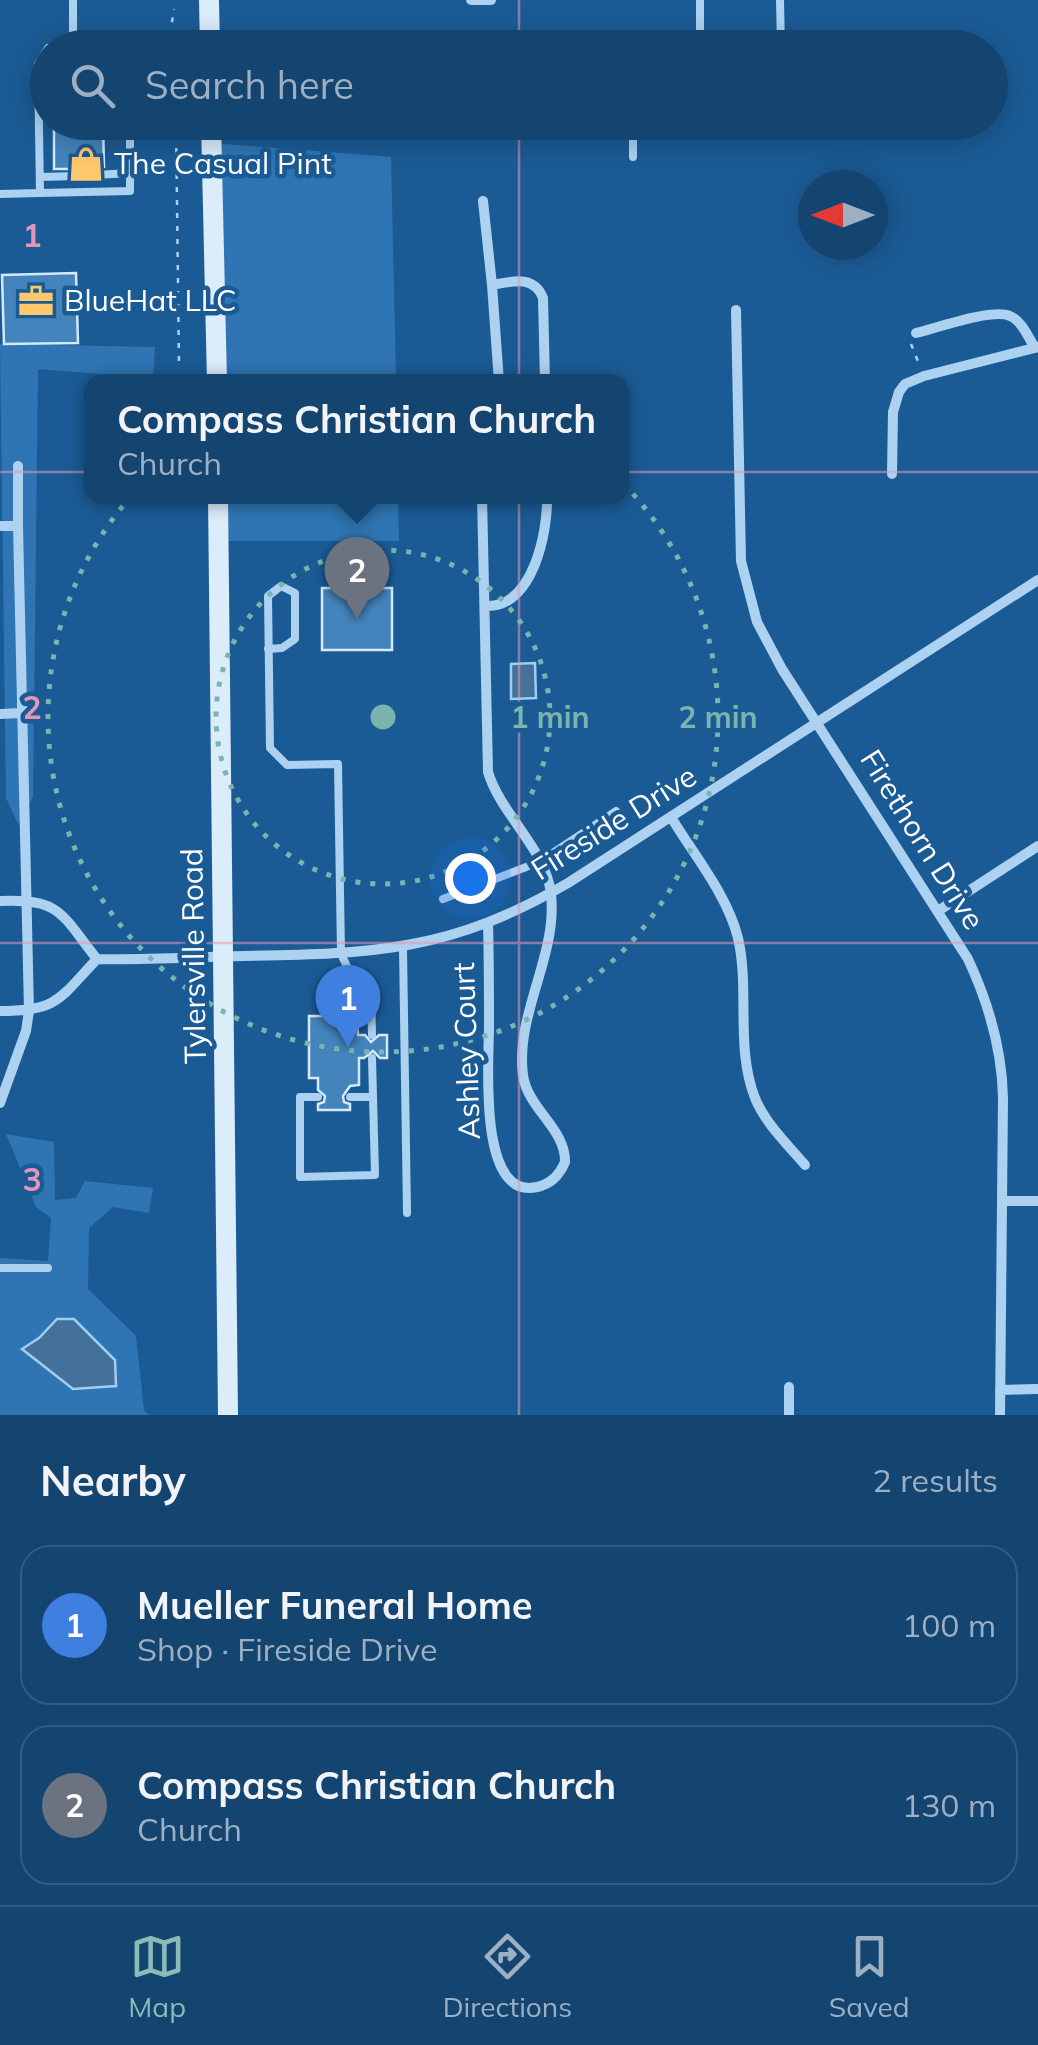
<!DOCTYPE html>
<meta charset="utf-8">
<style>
body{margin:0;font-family:Mulish,sans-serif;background:#1d4b75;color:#f1f3f6}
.compass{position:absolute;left:798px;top:170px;width:90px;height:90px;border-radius:50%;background:#144470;box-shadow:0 5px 25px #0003;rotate:270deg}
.you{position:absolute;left:470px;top:878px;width:35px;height:35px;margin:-25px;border:8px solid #fff;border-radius:50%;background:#1a73e8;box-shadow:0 0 0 15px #1a73e833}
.badge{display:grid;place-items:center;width:65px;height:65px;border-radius:50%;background:#8bbbb9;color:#fff;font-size:32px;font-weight:700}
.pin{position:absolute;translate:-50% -82px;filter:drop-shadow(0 2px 5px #0008)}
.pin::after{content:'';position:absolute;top:52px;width:35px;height:30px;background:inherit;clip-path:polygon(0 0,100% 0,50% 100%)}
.popup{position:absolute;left:84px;top:374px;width:545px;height:130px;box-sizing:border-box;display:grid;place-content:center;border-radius:20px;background:#144470;filter:drop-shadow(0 2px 8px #0005);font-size:32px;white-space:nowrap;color:#9db0c3}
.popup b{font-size:38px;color:#f1f3f6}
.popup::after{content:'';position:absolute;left:50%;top:100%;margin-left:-20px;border:20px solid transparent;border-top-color:#144470}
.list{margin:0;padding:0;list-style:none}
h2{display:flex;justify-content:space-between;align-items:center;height:130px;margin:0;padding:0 40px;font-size:42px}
h2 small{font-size:32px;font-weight:400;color:#9db0c3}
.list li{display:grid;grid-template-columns:65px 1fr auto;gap:30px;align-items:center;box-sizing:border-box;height:160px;margin:0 20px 20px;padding:0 20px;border:2px solid #335c83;border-radius:30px}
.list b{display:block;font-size:38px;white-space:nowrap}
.list p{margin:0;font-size:32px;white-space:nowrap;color:#9db0c3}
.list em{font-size:32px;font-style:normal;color:#9db0c3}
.icon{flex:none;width:55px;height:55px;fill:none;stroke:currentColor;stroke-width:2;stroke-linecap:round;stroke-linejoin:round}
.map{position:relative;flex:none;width:1038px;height:1415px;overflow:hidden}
.search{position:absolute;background:#144470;box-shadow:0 5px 25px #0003;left:30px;right:30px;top:30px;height:110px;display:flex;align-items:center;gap:25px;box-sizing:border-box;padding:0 35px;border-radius:55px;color:#9db0c3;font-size:38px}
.sheet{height:490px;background:#144470}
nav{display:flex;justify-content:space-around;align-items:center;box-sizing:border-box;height:140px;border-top:2px solid #335c83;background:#144470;font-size:28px;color:#9db0c3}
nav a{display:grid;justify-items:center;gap:5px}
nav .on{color:#8bbbb9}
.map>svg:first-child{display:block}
.green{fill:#2f75b3}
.water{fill:#44719a;stroke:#a0cdf2;stroke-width:2.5}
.building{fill:#4484bc;stroke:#d4e9fb;stroke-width:2.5}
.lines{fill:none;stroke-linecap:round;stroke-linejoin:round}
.path{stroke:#add1f0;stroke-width:2.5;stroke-dasharray:5 8;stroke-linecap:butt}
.lane{stroke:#add1f0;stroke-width:8}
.street{stroke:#add1f0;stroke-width:10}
.secondary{stroke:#dbecfb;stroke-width:20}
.grid{fill:none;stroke:#e497b5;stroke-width:2.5;stroke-opacity:0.55}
.ring{fill:none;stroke:#7bb4af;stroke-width:5;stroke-dasharray:5 10}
.labels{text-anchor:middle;stroke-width:9;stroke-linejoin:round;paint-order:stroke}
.poi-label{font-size:30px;fill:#fff;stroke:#1b5b95;text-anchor:start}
.street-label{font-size:30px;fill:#fff;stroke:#1b5b95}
.grid-label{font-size:32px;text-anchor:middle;font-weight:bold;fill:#e497b5;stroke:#1b5b95;stroke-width:9;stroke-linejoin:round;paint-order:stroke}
.centre{fill:#7bb4af;stroke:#1b5b95;stroke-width:5}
.ring-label{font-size:30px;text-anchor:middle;font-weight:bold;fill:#7bb4af;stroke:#1b5b95;stroke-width:9;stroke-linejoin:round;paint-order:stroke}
</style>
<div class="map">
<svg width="1038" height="1415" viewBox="0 0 1038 1415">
<rect width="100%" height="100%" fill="#1b5b95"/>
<path class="green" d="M212,143L391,157L396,381H217Z
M0,344L155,347L153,378L38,369L33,797L18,824L6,798Z
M218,497H398L399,541H219Z
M362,544L364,578L343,579L342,545Z
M6,1134L54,1142L55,1200L76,1198L85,1181L153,1188L149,1213L113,1207L89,1228L88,1289L136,1336L144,1410L149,1415H0V1258L48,1261L51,1218L36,1207Z"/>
<path class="water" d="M535,663L536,698L511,699V664Z
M57,1319H74L115,1360L116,1386L73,1389L22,1349L39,1338Z"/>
<path class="building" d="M54,122H103L104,167L91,169V180H82L83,175L79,169H54Z
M76,273L78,343L4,344L2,275Z
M322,588H392V650H322Z
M328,1000H357L358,1035H365L371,1042L379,1035H387V1058H380L373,1051L364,1058H359V1085L350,1086L343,1096L344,1102L350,1104V1110H318V1104L324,1102L325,1096L318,1090V1078H309V1016H328Z"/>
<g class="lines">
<path class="path" d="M168,48L174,9
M176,122L179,365
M911,344L919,364"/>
<path class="lane" d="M700,0V48
M780,0L781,48
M73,45L122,48
M52,48L73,45V0
M633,122V157
M96,175L130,173
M40,177L76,176
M40,193L130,191V122
M0,194L40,193L38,64L48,48
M268,649L282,648L295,639V593L281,586L268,596L270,748L287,765L338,764L341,954L360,993L371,994L372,1035
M443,899L539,862L616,811
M403,948L407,1213
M318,1097H300V1177L375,1175L372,1058
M350,1097H373
M0,1268H48"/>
<path class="street" d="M471,0H491
M483,201L492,285
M736,310L741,561L757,622L782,669L968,959C989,1004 1002,1048 1003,1098L1000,1415
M916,333C936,328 993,308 1010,316C1022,321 1028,337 1035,348
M499,382L492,285C513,281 534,275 543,298L545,382
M18,466V526
M892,474L893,412L899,392L905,384L924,376L1038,347
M482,496L488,772C501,815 546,849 551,894C558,955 515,1014 523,1075C527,1108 566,1129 565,1162C560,1174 551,1184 537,1187C477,1201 489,1059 489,1026C489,992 489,958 488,924
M0,526H18L29,1011L26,1031L0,1103
M486,606C533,608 548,532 547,496
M0,714L21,713
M671,817C693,854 727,894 738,938C750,990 735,1047 755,1098C765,1123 788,1145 805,1165
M0,901C61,898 61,914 97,959
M938,911L1038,846
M0,1011C58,1011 59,999 97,959C146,960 194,957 243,956C375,954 451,951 568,883L1038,580
M1002,1201H1038
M1000,1390L1038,1389
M789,1415V1387"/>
<path class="secondary" d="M209,0L210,48
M211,122L217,382
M218,496L228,1415"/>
</g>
<path class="grid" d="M519,0V48M519,122V1415M0,472H1038M0,943H1038"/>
<g class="ring">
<circle cx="383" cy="717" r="167"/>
<circle cx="383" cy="717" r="335"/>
</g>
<defs>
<symbol id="shop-bare" viewBox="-9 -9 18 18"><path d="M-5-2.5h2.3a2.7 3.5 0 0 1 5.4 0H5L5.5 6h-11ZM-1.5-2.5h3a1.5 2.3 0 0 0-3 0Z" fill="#ffc86c" stroke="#1b5b95" stroke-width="2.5" paint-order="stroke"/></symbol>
<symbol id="office-bare" viewBox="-9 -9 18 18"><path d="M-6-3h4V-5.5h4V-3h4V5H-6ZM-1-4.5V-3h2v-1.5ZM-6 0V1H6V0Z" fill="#ffc86c" stroke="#1b5b95" stroke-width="2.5" paint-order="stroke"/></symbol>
</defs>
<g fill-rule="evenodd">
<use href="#shop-bare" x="61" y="139" width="50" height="50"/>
<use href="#office-bare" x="11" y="276" width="50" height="50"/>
</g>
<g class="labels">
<g class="poi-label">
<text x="114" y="174">The Casual Pint</text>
<text x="64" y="311">BlueHat LLC</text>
</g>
<g class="street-label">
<text transform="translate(614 823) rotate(-32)" y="10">Fireside Drive</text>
<text transform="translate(922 840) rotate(58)" y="10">Firethorn Drive</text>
<text transform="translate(194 956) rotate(-91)" y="10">Tylersville Road</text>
<text transform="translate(467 1051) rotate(-92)" y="10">Ashley Court</text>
</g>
</g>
<g class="grid-label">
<text x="32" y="247">1</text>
<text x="32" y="719">2</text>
<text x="32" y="1191">3</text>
</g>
<circle cx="383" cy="717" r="15" class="centre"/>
<g class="ring-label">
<text x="550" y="728">1 min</text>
<text x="718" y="728">2 min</text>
</g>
</svg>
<svg class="compass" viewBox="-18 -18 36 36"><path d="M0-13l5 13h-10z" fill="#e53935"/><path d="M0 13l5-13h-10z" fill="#9db0c3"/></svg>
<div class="you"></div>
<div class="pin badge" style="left:348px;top:1047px;background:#3f7fe0">1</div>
<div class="pin badge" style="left:357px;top:619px;background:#6b7280">2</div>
<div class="popup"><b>Compass Christian Church</b>Church</div>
<div class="search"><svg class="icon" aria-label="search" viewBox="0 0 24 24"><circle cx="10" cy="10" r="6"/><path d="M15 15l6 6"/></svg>Search here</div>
</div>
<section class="sheet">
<h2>Nearby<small>2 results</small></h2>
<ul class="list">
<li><span class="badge" style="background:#3f7fe0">1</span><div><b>Mueller Funeral Home</b><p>Shop · Fireside Drive</p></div><em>100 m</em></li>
<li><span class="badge" style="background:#6b7280">2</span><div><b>Compass Christian Church</b><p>Church</p></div><em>130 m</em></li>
</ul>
</section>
<nav>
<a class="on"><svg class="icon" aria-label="map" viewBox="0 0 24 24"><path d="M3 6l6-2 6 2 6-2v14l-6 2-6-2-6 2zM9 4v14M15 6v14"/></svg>Map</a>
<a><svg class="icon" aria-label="directions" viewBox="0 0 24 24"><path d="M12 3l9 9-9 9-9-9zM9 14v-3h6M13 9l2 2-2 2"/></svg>Directions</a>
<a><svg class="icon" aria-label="saved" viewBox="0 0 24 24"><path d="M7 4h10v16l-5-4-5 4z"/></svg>Saved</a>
</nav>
